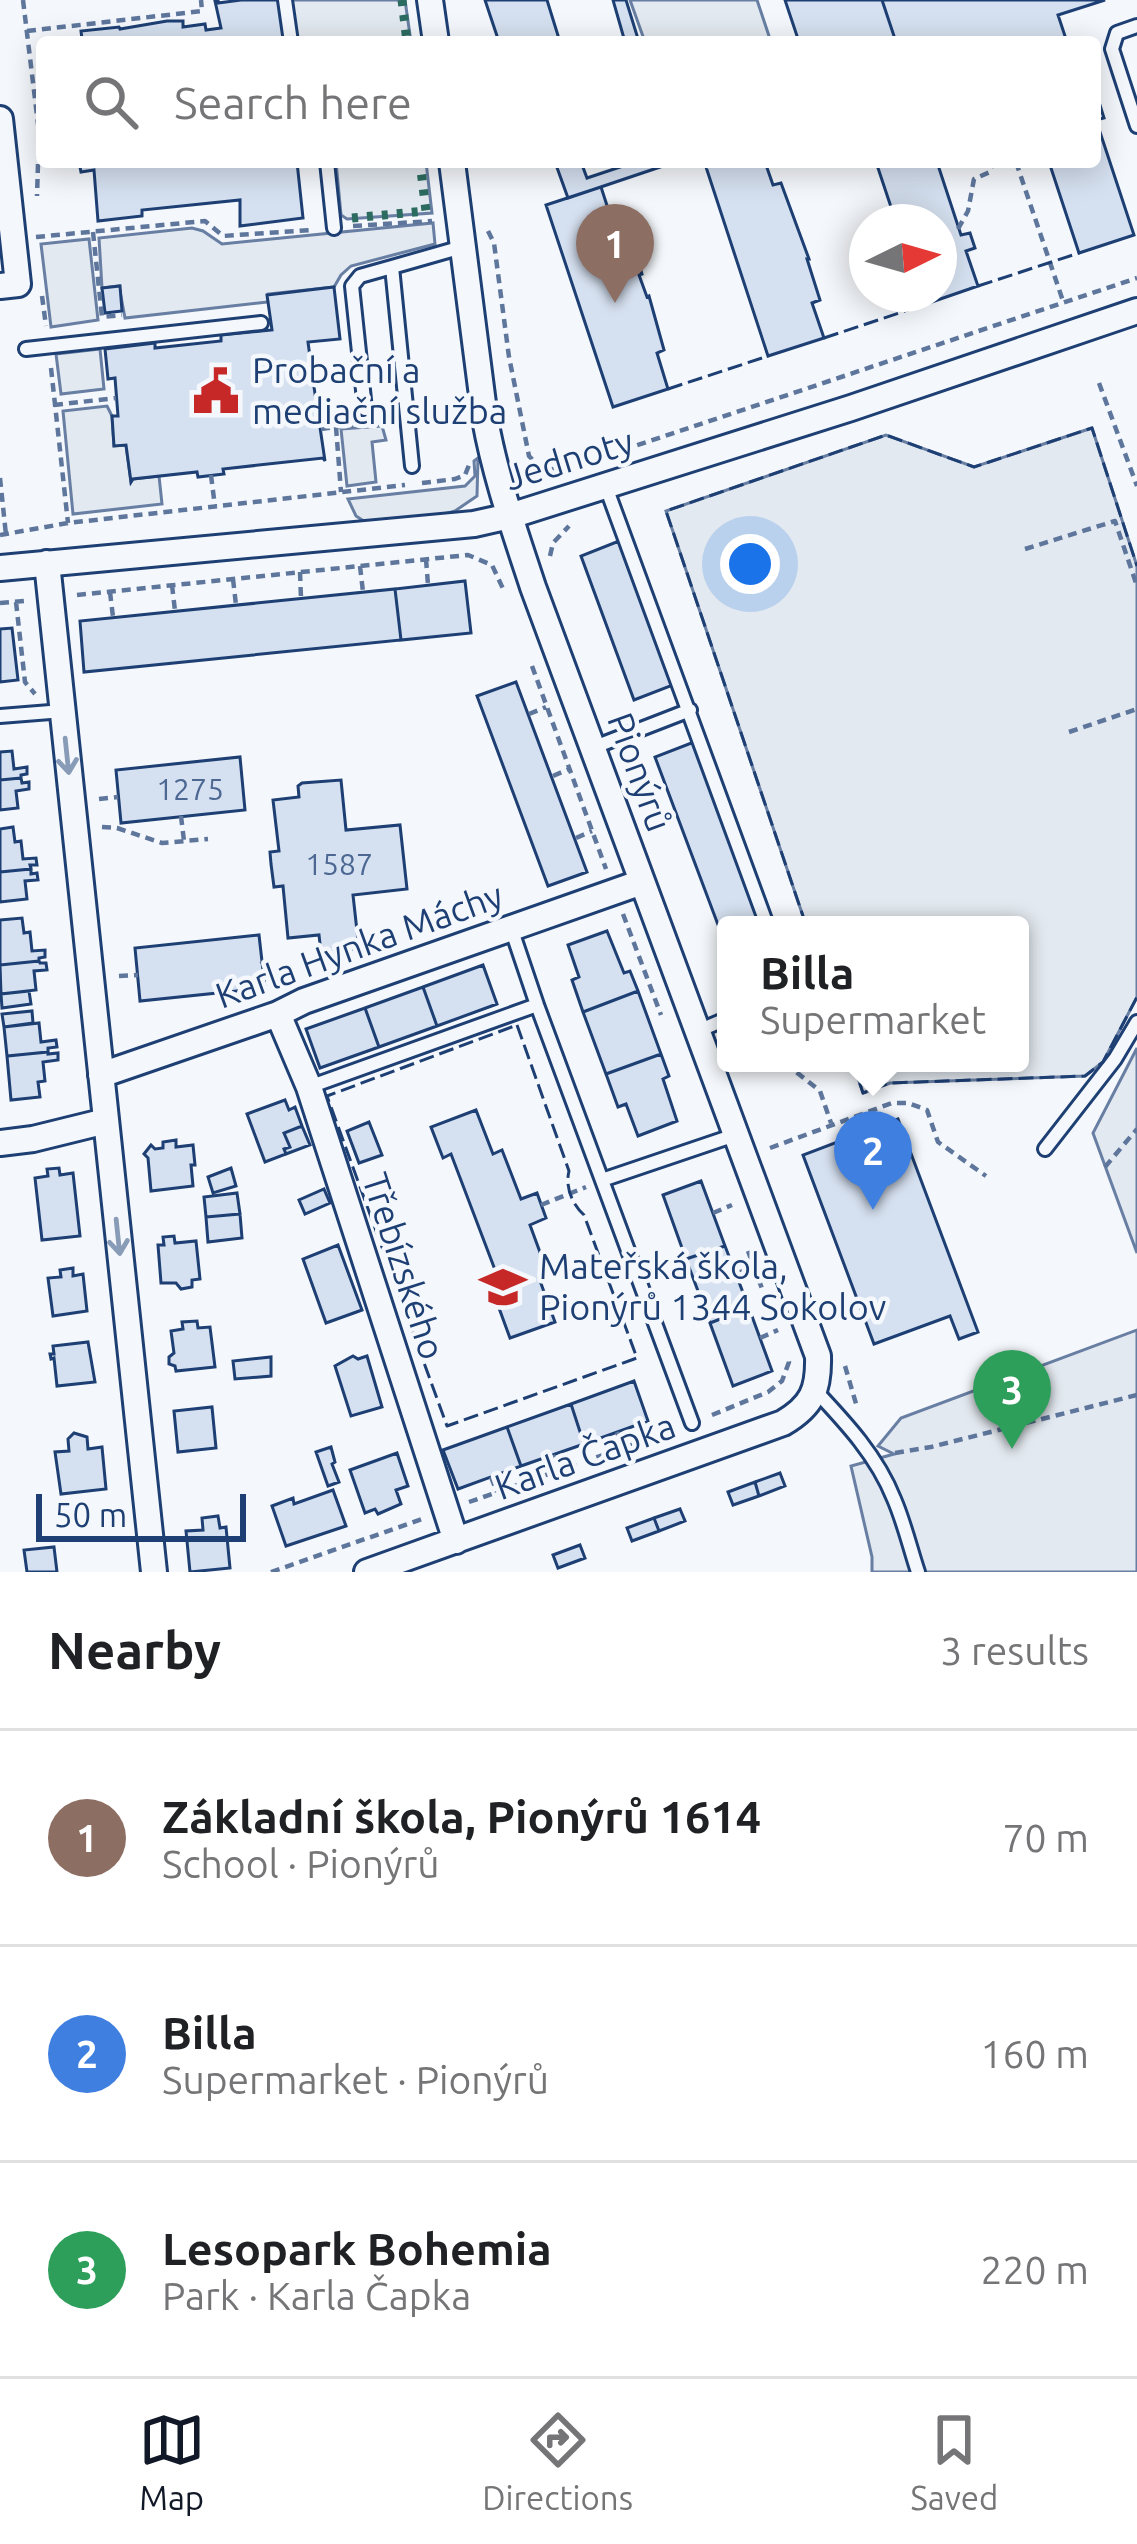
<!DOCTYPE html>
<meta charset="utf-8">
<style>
body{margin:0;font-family:Ubuntu,sans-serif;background:#f6f6f6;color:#202124}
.compass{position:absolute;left:849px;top:204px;width:108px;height:108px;border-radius:50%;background:#fff;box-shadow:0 6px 30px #0003;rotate:85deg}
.scale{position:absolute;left:36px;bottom:30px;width:210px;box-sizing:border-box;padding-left:12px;border:6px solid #1d3f73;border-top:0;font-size:33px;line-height:42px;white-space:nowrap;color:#1d3f73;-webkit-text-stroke:9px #f4f7fb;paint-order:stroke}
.you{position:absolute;left:750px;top:564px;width:42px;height:42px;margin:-30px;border:9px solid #fff;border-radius:50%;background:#1a73e8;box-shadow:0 0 0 18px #1a73e833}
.badge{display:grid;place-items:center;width:78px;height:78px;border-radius:50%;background:#111827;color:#fff;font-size:39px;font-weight:700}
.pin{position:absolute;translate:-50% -99px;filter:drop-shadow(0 3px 6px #0008)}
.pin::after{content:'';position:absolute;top:63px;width:42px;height:36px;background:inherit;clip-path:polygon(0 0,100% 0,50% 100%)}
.popup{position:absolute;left:717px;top:916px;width:312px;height:156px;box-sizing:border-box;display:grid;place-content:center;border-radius:12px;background:#fff;filter:drop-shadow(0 3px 9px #0005);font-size:39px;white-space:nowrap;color:#757577}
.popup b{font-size:45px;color:#202124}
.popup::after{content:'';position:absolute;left:50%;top:100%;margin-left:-24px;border:24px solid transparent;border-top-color:#fff}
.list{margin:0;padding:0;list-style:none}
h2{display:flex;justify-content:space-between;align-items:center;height:156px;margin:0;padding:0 48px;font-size:51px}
h2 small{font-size:39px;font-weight:400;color:#757577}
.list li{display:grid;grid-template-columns:78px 1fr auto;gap:36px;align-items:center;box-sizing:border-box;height:216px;padding:0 48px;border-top:3px solid #e0e0e0}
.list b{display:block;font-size:45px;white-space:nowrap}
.list p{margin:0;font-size:39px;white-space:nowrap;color:#757577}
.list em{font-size:39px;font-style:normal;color:#757577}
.icon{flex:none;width:66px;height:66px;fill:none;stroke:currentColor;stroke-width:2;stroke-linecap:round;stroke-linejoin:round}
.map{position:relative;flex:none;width:1137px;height:1572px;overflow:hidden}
.search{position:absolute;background:#fff;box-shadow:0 6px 30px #0003;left:36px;right:36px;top:36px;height:132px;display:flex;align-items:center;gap:30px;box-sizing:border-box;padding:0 42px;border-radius:12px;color:#757577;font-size:45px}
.sheet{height:804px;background:#fff}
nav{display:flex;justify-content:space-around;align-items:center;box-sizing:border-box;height:168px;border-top:3px solid #e0e0e0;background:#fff;font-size:33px;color:#757577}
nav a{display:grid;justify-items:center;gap:6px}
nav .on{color:#111827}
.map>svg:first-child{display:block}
.green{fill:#e3e9f0;stroke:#687fa3;stroke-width:3}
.building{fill:#d5e0f0;stroke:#1d3f73;stroke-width:3}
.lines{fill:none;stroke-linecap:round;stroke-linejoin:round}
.lane-casing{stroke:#1d3f73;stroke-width:18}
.street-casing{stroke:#1d3f73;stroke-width:30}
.path{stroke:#5e769c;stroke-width:4.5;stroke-dasharray:9 6;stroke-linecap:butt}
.lane{stroke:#f4f7fb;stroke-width:12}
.street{stroke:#f4f7fb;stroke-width:24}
.hedge{stroke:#2c6c60;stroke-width:9;stroke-dasharray:6 9;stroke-linecap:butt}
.fence{stroke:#1d3f73;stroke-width:3;stroke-dasharray:15 6;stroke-linecap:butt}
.oneway{stroke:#889bb7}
.labels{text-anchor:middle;stroke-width:9;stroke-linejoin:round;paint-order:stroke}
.number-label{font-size:30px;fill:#4b6792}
.poi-label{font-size:36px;fill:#1d3f73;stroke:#f4f7fb;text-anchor:start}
.street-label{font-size:36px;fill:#1d3f73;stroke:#f4f7fb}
</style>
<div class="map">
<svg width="1137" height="1572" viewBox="0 0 1137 1572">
<rect width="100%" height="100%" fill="#f4f7fb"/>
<path class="green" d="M291,0H405L411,42H297Z
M630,0H757L771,42H645Z
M336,162H426L432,213L347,219L341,215Z
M433,223L435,244L351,266L341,275L334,287L268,294V302L125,318L119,286L102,288L99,238L192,228L203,231L222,244Z
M89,239L98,320L51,327L41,244Z
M100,349L104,389L61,394L56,354Z
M107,406L112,416L114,446L126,445L131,482L133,479L159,476L162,504L73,514L63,411Z
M382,426L386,440L372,442L376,482L347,486L341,429Z
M1092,428L1137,566V997L1103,1062L1085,1076L890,1083L863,1093L853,1063H1020V925H806L666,511L886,435L974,467Z
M478,458L477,496L455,511L438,516L367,523L356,516L348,499L465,486L475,476L474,461Z
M1137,1048V1253L1093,1133Z
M1137,1330V1572H872V1557L851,1466L894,1454L878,1446L901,1418Z"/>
<path class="building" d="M280,0L284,42H79V38L82,39L81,31L119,27L120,29L167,21H183V27L205,24L206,30L221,28L215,1H218V3L241,0Z
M485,0H547L560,42H499Z
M613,0H626L639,42H625Z
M785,0H882L895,39L885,42H799Z
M882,0H1105L1058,15L1067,42H885L895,39Z
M1099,102L1104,118L1096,120L1134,235L1079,253L1049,162H1095V103Z
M79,162H297L303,218L240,226V200L142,210V216L98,221L94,170L81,172Z
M555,162H581L587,178L635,162H675L568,198Z
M721,162H765L773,185L781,183L809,259H807L820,300L812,303L824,338L768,356L706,167Z
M876,162H937L961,235L970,233L975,248L966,251L978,286L923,305L920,294H939V222H896Z
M601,187L613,224L621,221L635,261L638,260L642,274L639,275L647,297L649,296L664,350L657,353L668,389L613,407L546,205Z
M120,286L122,311L105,313L102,288Z
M334,287L340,339L308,342L310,357L314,359L310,360L325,461L323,458L223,469L224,474L198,477L197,472L133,479L131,482L126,445L114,446L112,416H118L115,378L108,379L105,349L155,343V348L221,341V335L272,330L267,295Z
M619,541L673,685L634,700L581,556Z
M465,581L471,633L401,640L395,589Z
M395,589L401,640L84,672L80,621Z
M12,628L18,680L0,682V629Z
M516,682L587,872L548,886L477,696Z
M694,742L762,925H726V946L655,757Z
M12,751L14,769L27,767V774L21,775V778L0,780V752Z
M240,757L245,810L121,823L116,770Z
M21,778L22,783L29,782V789L16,791L18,808L0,810V780Z
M341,780L346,830L400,825L407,889L353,895L359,949L321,953L319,935L288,938L283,886L274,887L271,864L270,852L279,851L273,800L299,797L298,786L302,783Z
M13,827L15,842L21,841L23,859L36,858L37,865H30L31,869L0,872V829Z
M31,869V874L37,873L38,880L25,881L27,899L0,902V872Z
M22,918L24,933L30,932L32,951L45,950V957L39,958V961L0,965V920Z
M607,931L624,973L630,971L638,991L583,1012L572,980L579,977L568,945Z
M259,935L265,988L140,1001L135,948Z
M39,961L40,963H46L47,970L34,971L36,990L1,994L0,965Z
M483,965L497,1004L437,1026L423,987Z
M423,987L437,1026L379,1047L365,1008Z
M29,991L31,1004L2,1008L1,994Z
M638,991L661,1054L606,1074L583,1012Z
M365,1008L379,1047L320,1068L306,1029Z
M32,1011L33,1023L4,1027L2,1014Z
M39,1023L41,1042L56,1040L57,1047L48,1048V1052L7,1056L4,1027Z
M48,1052V1054L58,1053V1060L43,1062L45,1081L38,1082L40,1097L11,1100L7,1056Z
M661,1054L669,1076L663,1079L677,1121L638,1136L626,1104L618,1107L606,1074Z
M285,1100L289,1110L295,1107L302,1126L284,1133L290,1147L284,1149L286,1154L265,1162L247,1114Z
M476,1110L493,1154L502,1150L521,1199L537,1193L546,1218L530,1225L548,1274L539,1278L555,1322L510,1338L499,1308L508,1304L451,1154L443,1158L431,1127Z
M898,1119L978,1332L959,1339L950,1316L874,1344L803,1155Z
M369,1122L382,1155L359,1163L347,1131Z
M302,1126L310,1145L286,1154L284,1149L290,1147L284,1133Z
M176,1140V1147L193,1145L195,1165H191L193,1186L151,1191L148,1158L144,1154L151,1145L155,1149L163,1148V1142Z
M59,1168L60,1175L73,1173L80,1236L42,1240L35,1178L48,1176L47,1169Z
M231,1168L236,1186L213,1193L208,1177Z
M701,1181L725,1246L686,1259L663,1195Z
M324,1189L330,1203L305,1214L299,1200Z
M237,1193L240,1214L206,1217L204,1197Z
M240,1214L242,1238L208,1242L206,1217Z
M174,1236L175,1243L196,1241L200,1279L192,1280V1287L181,1289L176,1283H161L158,1245H164L163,1237Z
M338,1245L362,1310L326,1323L303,1259Z
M725,1246L749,1308L710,1323L686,1259Z
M73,1268V1276L83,1274L87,1311L53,1316L48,1278L61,1277L60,1270Z
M749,1308L772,1371L733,1386L710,1323Z
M197,1321L198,1328L210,1327L215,1367L176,1371L175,1366L169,1364V1357L174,1353L171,1331L183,1329L182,1322Z
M88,1342L95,1382L57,1386L54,1358L51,1359L50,1354H54L53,1346Z
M353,1356L358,1359L367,1356L382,1407L351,1416L335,1366Z
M271,1357V1376L235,1379L233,1361Z
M634,1381L648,1421L584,1444L571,1404Z
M571,1404L584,1444L521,1466L507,1427Z
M212,1407L216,1448L178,1452L174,1411Z
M507,1427L521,1466L458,1489L443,1450Z
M74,1433L87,1437L88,1449L102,1447L106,1489L61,1494L55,1452L69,1451L68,1439Z
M331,1447L335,1462L332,1464L339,1482L328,1486L316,1452Z
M397,1453L408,1486L396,1490L401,1504L378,1514L375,1509L365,1513L350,1470Z
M780,1473L785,1486L759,1496L755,1482Z
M755,1482L759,1496L733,1505L728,1492Z
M333,1490L346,1526L286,1546L272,1506L293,1498L294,1504Z
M680,1509L685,1521L659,1531L654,1518Z
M218,1516L220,1528L226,1527L230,1568L190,1572L186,1531L203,1530L202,1518Z
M654,1518L659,1531L632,1541L627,1528Z
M580,1545L585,1558L558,1568L553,1555Z
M54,1547L57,1572H27L24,1550Z"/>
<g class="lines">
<defs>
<path id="lane" d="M285,0L291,42
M1137,26L1117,33L1112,49L1137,126
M327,162L334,228
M26,349L261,323
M365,409L352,286L360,276L392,267
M412,466L392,267L462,247
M606,487L767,925
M0,716L63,711
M592,748L690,710
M511,928L537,1005L692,1423
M698,1031L726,1019
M309,1087L537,1005
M1045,1149L1115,1059L1137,1022
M602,1180L735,1135
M815,1390C846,1423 877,1456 894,1499C904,1522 910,1548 918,1572"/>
<path id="street" d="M430,0L436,42
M0,119L18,284L0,286
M47,563L154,1572
M0,568L474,524L510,516L851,408L1137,311
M278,1014L309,1087L456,1541
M101,1075L278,1014L304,1001L642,882
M0,1143L33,1139L106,1121
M367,1572L783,1423C812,1406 819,1390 818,1356L533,587C515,532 495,476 485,419L452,162"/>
</defs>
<use href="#lane" class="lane-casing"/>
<use href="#street" class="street-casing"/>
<path class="path" d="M23,0L39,132L37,196
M27,31L202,11L201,0
M1016,162L1063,301
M353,226L432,221
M958,229L968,211L974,179L990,172L993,162
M488,231L494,243L509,357L529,456C539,467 552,472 566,468
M93,232L102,317L122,315
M36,237L205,221L223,236L312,230
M42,296L46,326
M51,368L68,523
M1099,383L1137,486
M54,405L116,398
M336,427L341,492
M321,429L353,425
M623,450L1137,278
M211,475L215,507
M0,478L6,535
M422,483L455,479L465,475L469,465
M0,535L68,523L405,485
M1025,549L1115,521L1137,586
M550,556L553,543L569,526
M426,559L428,585
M360,566L363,592
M300,572L301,598
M233,579L236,605
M172,585L175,611
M110,592L113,617
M77,595L468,555L492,565L505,593
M16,602L25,682L35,694
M0,603L24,601
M532,666L606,869
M529,714L546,707
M1069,732L1137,709
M553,776L569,769
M99,799L118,797
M181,816L184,841
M102,827L117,828L162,843L208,839
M576,838L592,831
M623,914L661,1015
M261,961L282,980
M119,976L138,975
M785,1063L820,1091L831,1123
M770,1148L892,1103H908L927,1110L938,1142L986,1176
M1105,1167L1137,1129
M541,1205L586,1187
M713,1213L732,1205
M748,1251L767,1302
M736,1274L754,1266
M760,1338L778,1330
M845,1366L857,1407
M712,1415L768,1392L782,1381L789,1362L788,1358
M617,1432L623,1447
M895,1453L931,1447L1137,1395
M553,1455L559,1470
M491,1477L497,1492
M469,1502L674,1430
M271,1572L425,1518"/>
<use href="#lane" class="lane"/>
<use href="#street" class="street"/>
<path class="hedge" d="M402,0L407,42
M352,218L426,211L420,162"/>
<path class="fence" d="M978,286L1079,253
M824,338L923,305
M668,389L768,356
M806,925L666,511L886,435L974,467L1092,428L1137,566
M517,1025L569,1171C565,1187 572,1204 584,1215L637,1358L447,1426L327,1096Z
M853,1063L863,1093L890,1083L1085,1076L1103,1062L1137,997"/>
</g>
<defs><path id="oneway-shaft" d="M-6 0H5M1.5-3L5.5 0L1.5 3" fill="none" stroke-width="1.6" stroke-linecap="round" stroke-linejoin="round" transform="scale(3)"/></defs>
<g class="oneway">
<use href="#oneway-shaft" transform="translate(67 756) rotate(84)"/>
<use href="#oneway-shaft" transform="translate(118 1237) rotate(84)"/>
</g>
<defs>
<symbol id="civic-bare" viewBox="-9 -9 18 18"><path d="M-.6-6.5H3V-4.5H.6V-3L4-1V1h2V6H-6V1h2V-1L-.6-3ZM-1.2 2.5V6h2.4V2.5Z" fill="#c62828" stroke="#f4f7fb" stroke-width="2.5" paint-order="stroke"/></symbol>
<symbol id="school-bare" viewBox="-9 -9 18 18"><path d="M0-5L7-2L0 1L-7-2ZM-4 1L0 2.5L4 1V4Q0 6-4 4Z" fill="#c62828" stroke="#f4f7fb" stroke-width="2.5" paint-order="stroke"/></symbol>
</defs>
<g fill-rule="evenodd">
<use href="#civic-bare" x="183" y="358" width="66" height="66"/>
<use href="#school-bare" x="470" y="1254" width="66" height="66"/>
</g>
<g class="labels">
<g class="number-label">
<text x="190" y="800">1275</text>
<text x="339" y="875">1587</text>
</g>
<g class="poi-label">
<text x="252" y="383">Probační a<tspan x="252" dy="41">mediační služba</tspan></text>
<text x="539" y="1279">Mateřská škola,<tspan x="539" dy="41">Pionýrů 1344 Sokolov</tspan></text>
</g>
<g class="street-label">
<text transform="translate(569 459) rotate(-17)" y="13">Jednoty</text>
<text transform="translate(640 772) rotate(70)" y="13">Pionýrů</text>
<text transform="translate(359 945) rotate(-20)" y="13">Karla Hynka Máchy</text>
<text transform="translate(404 1266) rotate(72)" y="13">Třebízského</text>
<text transform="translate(585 1456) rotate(-20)" y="13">Karla Čapka</text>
</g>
</g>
</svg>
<svg class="compass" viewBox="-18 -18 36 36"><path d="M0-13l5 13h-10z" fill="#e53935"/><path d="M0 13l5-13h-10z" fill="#757577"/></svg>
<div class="scale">50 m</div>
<div class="you"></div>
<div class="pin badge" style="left:615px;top:303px;background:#8d6e63">1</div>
<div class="pin badge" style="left:873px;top:1210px;background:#3f7fe0">2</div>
<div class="popup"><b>Billa</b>Supermarket</div>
<div class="pin badge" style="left:1012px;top:1449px;background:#2e9e5b">3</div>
<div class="search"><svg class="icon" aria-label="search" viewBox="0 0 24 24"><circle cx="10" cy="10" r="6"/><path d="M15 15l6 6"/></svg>Search here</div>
</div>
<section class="sheet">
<h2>Nearby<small>3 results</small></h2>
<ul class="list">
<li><span class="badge" style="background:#8d6e63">1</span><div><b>Základní škola, Pionýrů 1614</b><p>School · Pionýrů</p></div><em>70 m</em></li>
<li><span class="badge" style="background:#3f7fe0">2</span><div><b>Billa</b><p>Supermarket · Pionýrů</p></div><em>160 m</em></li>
<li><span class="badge" style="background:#2e9e5b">3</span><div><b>Lesopark Bohemia</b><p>Park · Karla Čapka</p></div><em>220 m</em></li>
</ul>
</section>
<nav>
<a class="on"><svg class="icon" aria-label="map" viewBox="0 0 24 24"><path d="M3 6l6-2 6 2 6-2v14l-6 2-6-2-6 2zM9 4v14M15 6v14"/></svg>Map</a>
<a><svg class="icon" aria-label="directions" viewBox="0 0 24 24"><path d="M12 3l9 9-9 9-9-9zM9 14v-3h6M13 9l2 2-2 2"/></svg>Directions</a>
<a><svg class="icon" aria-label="saved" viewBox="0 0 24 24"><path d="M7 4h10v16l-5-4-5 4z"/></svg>Saved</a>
</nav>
